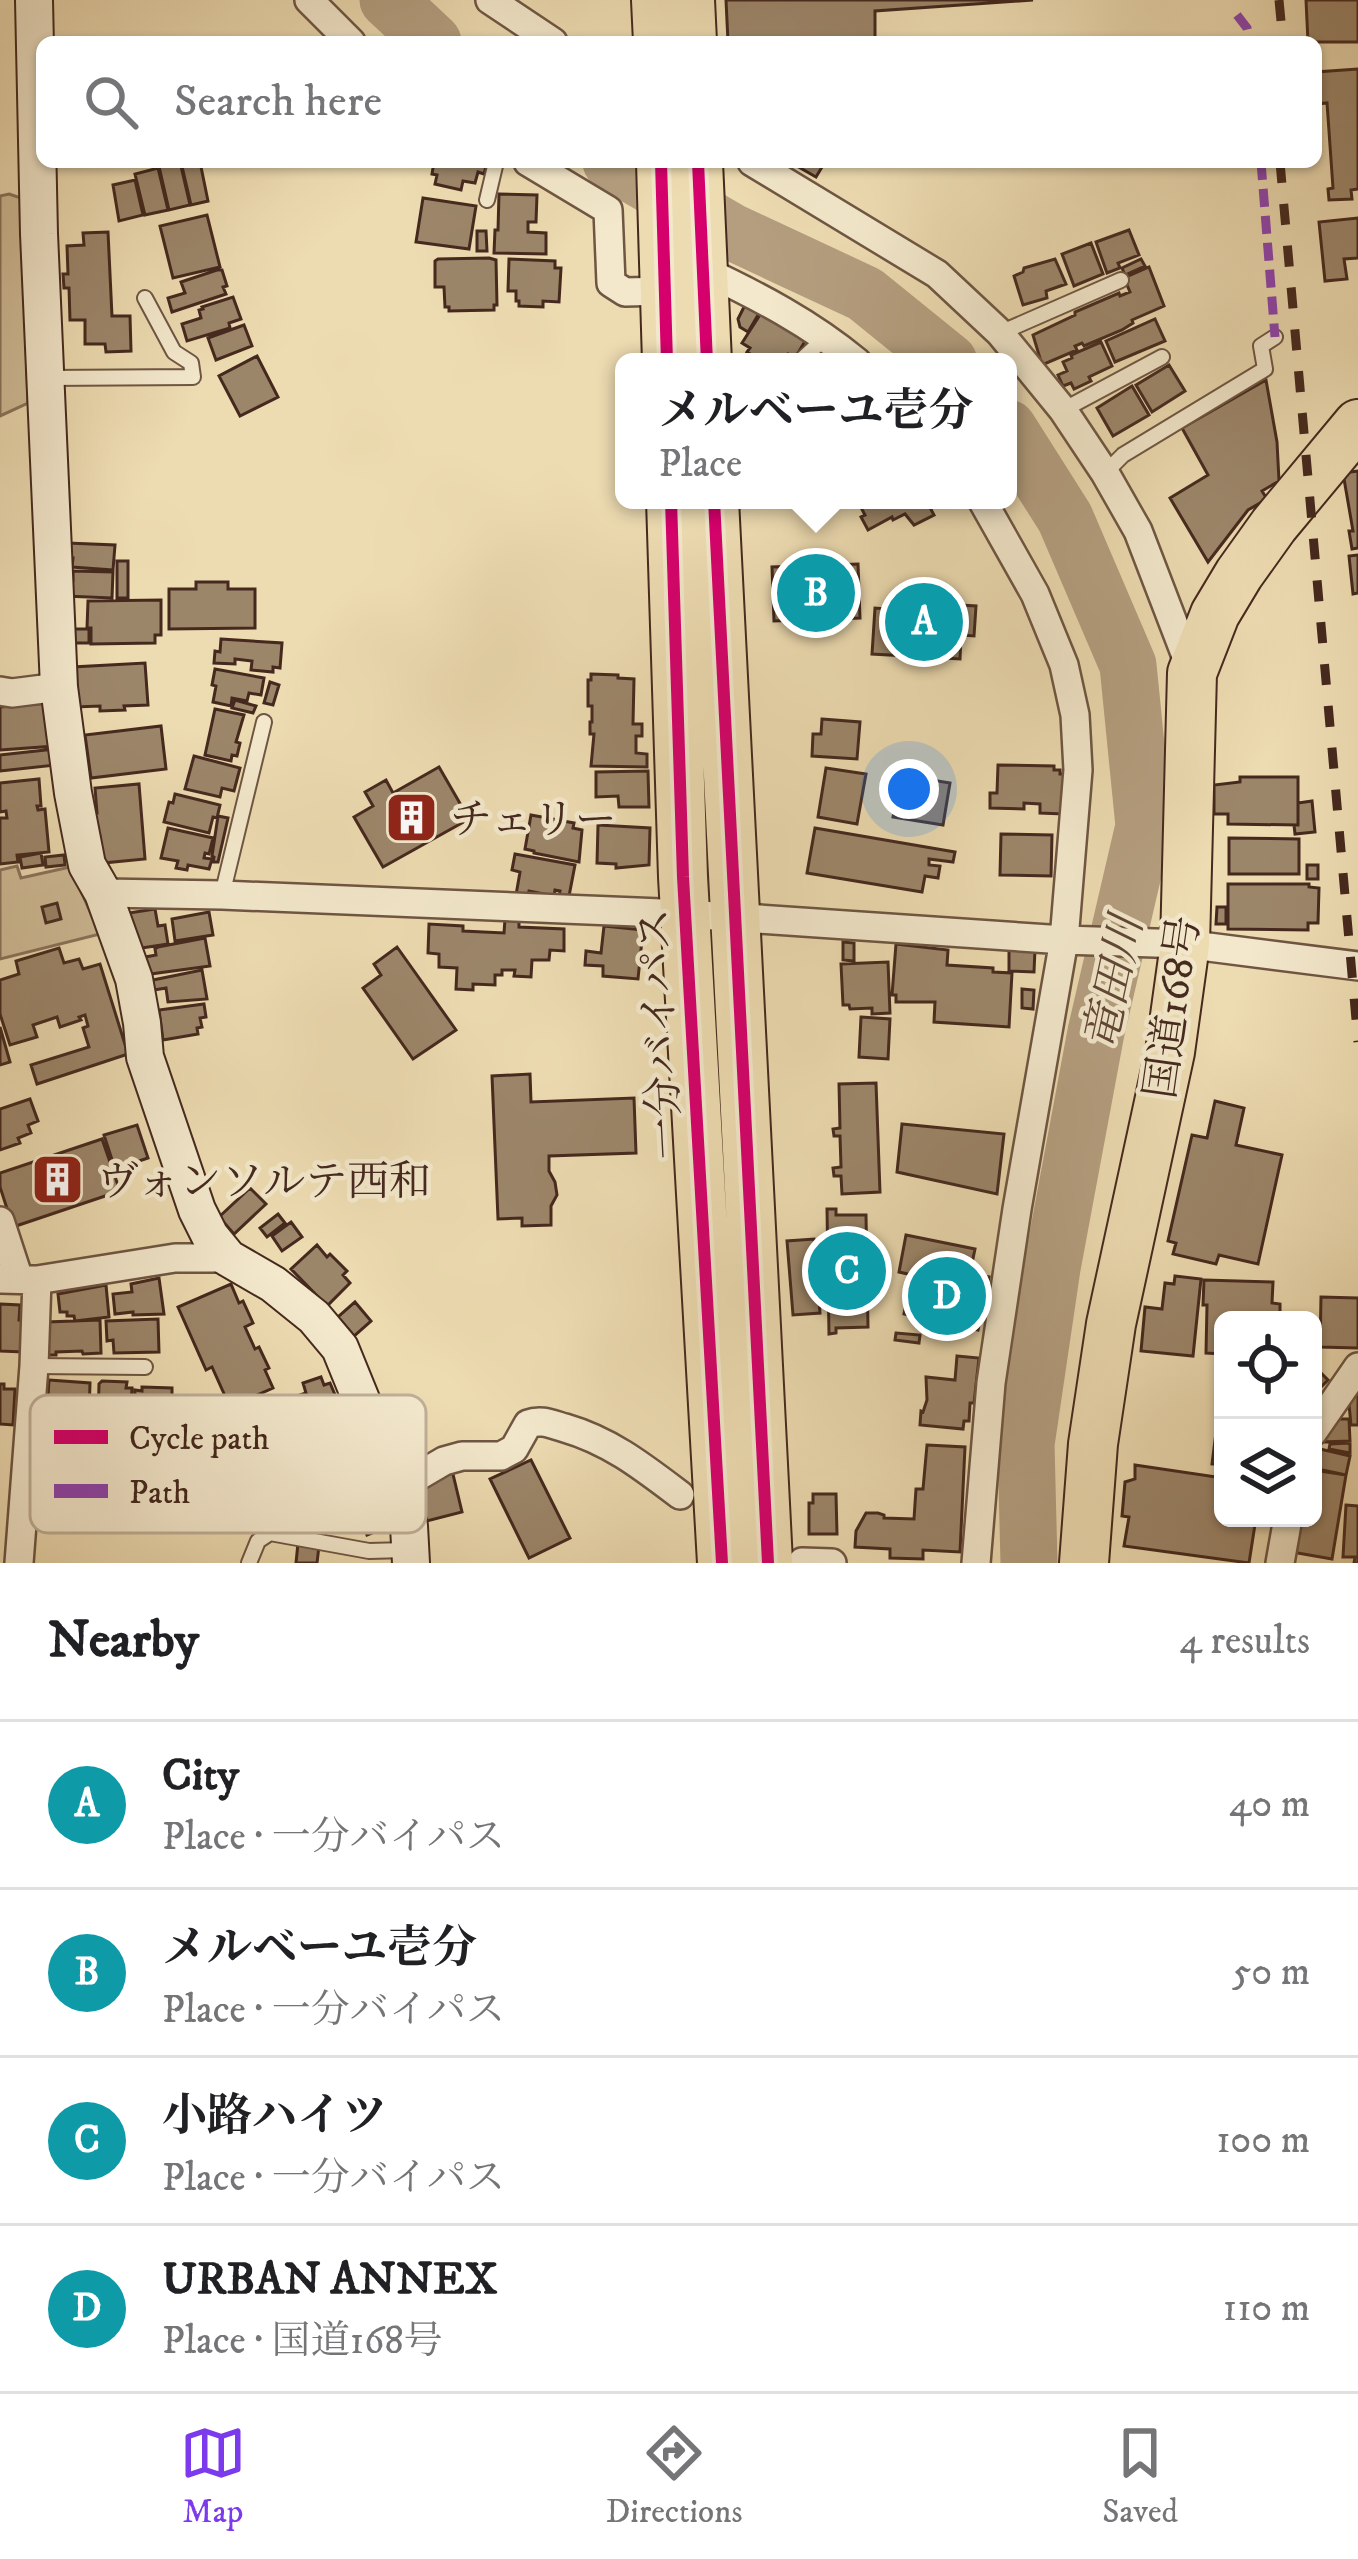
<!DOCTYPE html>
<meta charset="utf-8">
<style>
body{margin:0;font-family:"IM FELL DW Pica","Noto Serif JP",serif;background:#f2f2f2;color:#202124}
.controls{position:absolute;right:36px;bottom:36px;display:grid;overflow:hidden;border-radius:18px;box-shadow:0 3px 9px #0004}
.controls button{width:108px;height:108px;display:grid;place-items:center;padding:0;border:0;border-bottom:3px solid #e0e0e0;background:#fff;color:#202124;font:60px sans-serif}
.you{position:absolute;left:909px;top:789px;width:42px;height:42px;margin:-30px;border:9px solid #fff;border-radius:50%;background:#1a73e8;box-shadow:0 0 0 18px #1a73e833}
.badge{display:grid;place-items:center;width:78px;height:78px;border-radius:50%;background:#7c3aed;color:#fff;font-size:39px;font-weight:700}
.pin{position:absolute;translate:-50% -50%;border:6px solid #fff;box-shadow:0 3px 12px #0006}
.popup{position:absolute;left:615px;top:353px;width:402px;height:156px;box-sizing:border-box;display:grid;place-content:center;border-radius:18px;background:#fff;filter:drop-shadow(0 3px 9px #0005);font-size:39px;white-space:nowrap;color:#757577}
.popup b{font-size:45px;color:#202124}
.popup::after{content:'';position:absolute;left:50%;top:100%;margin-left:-24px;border:24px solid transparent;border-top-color:#fff}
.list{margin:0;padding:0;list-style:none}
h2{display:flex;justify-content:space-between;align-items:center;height:156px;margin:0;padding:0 48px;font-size:51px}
h2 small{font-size:39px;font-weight:400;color:#757577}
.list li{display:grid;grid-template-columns:78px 1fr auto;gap:36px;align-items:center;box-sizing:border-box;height:168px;padding:0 48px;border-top:3px solid #e0e0e0}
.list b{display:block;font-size:45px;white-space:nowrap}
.list p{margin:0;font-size:39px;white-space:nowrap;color:#757577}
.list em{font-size:39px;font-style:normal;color:#757577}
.icon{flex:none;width:66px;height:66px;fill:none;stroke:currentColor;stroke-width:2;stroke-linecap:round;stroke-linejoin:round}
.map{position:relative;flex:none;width:1358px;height:1563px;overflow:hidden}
.search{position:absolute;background:#fff;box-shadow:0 3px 9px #0004;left:36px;right:36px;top:36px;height:132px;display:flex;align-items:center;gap:30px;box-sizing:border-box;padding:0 42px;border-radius:18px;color:#757577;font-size:45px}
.sheet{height:828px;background:#fff}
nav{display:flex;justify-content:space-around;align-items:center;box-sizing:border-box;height:168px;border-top:3px solid #e0e0e0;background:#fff;font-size:33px;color:#757577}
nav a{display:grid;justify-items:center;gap:6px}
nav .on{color:#7c3aed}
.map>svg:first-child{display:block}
.green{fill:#d0bd98;stroke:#8a735b;stroke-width:3}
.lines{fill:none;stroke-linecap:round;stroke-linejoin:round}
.river{stroke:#b49e7f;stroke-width:57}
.building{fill:#9c866a;stroke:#45291e;stroke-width:3}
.lane-casing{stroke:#6f5643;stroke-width:18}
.street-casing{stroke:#6f5643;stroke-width:32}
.secondary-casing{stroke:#45291e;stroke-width:40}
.highway-casing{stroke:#45291e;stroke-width:52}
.lane{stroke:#f3e8cc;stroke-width:14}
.street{stroke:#f3e8cc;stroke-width:27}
.secondary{stroke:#f3e8cc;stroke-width:36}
.highway{stroke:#eddbb1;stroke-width:48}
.rail{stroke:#45291e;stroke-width:9;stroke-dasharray:21 21;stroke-linecap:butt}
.quiet{stroke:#8e44ad;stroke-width:9;stroke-dasharray:18 9;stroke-linecap:butt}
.cycleway-casing{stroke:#f3e8cc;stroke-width:20}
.cycleway{stroke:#d6006c;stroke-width:12}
.labels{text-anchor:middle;stroke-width:9;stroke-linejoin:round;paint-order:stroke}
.poi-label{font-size:42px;fill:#45291e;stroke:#f3e8cc;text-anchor:start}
.street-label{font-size:42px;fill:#45291e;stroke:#f3e8cc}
.water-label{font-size:45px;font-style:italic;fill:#614636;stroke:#f3e8cc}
.key{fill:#f3e8cc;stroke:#bfaf98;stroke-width:3}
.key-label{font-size:33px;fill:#45291e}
</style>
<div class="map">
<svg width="1358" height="1563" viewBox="0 0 1358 1563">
<rect width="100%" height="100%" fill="#eddbb1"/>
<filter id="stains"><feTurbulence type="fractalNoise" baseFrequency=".00167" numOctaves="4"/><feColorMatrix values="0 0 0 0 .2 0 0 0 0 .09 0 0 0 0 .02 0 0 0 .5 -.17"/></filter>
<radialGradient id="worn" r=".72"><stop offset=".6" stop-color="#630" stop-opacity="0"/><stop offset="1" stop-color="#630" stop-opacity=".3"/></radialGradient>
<path class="green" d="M9,194L21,198L28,403L0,416V196Z
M17,866L21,878L70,867L100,934L0,959V870Z"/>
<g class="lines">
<path class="river" d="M388,0L433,42
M611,162L730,231L865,294L949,362
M1008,428L1065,518L1128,665L1144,826L1096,1032L1052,1268L1026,1444L1029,1563"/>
</g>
<path class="building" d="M726,0H1033L875,11V42H728Z
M1306,0H1358V42H1308Z
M1358,69V189L1351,190L1352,199L1329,200L1328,189L1333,188L1327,103L1316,104V72Z
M158,162H180L190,205L169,210Z
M181,162H200L208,201L191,205Z
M434,162H487L484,174L478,172L475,183L463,181L461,190L435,184L437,175L432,174Z
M790,162H825L816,177Z
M158,168L168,210L145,215L135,174Z
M135,180L143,215L119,221L113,185Z
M499,194L537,195L536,222H528V232L546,233V254L494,253L495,230H498Z
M423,198L476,206L469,249L416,242Z
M207,215L220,267L173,278L160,226Z
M1358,218V258L1344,259L1347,279L1325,281L1319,222Z
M1129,230L1139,255L1118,263L1120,268L1107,273L1096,242Z
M477,231H486L487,251H477Z
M108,232L112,316H130L131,351L106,352L105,344H85V320H70L69,288H64L63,274H68L67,246L84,245L83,233Z
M1091,243L1103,274L1074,286L1062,254Z
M489,258L496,260L497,305H494V310L449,311V307H445L444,287H435V261L438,259Z
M509,259L555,261V268H561L559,302L543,301V307L519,306V301H516V291H508Z
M1055,259L1066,284L1046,291L1047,298L1023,305L1014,276L1023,272L1024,268Z
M1141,259L1145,266L1125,275L1122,268Z
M1149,267L1164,306L1132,320L1133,323L1122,330L1084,346L1082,343L1075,346L1077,350L1042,365L1033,335L1075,315V312L1119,293L1120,296L1130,292L1124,278Z
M217,270H222L227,286L223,287L226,294L172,312L168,298L185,293L181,282Z
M233,297L241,319L229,323L230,328L187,341L182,324L201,318L199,310L203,309L202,307Z
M747,301L761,310L748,332L740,327L738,319Z
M763,310L807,338L795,358L788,354L783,362H763L747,352L750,348L742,343Z
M1155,319L1165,341L1115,362L1106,341Z
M244,325L252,346L216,360L208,338Z
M1101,342L1112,366L1089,377L1091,381L1074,389L1071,383L1063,386L1058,375L1067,371L1063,362L1072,358L1071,355Z
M257,356L278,397L240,416L219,376Z
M1169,365L1185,391L1152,412L1136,385Z
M1266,380L1277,442L1279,481L1262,491L1267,499L1248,510L1208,562L1170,498L1208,475L1182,428Z
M1132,386L1149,415L1113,436L1097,408Z
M1358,471V548L1352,549L1349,531H1353L1343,473Z
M857,500H931L927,502L934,515L914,525L905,514L893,520L892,517L868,530L861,517L865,515Z
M67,543L115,545L113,570L72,567L73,558H66Z
M1358,555V593L1353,594L1349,556Z
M117,561H128V598H117Z
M858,564L860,618L774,621L772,567Z
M73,571L113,572L112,598L65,596V580H73Z
M196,582H228V589H255V628L169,629V589H196Z
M161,600V635H155V643L91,644V628H87L88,601Z
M888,601L976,606L974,636L961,635L960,659L872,654L875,608L887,609Z
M68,629H89V643H68Z
M221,639L282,643L280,668L273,667V672L251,670L252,661L235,659V664L214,663L215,651L220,652Z
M145,663L148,705L124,706L125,710L100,711V706L75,707L73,667Z
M215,669L264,678L261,695L249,693L247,701L232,698L231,706L213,702L216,686L212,685Z
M591,674L618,675V678L634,679L633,724H642V736H636V753L647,754V767L591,766L594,734H590V722H592V706H588V680H591Z
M270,682L279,685L273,705L264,703Z
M235,700L256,706L253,713L232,708Z
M48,703L55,746L0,750V707Z
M215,709L244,715L236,742L240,743L237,756L232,755L231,761L205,755Z
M822,719L860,722L857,759L812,756L813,734H821Z
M161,726L166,769L91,778L85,735Z
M55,749L56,765L0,771V755Z
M194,756L240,768L234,791L222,788L220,797L185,789Z
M998,765L1054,766V770H1060V774H1064L1063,814L1040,813V804L1024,803V809L990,808V793H997Z
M439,767L469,819L383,867L354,817L373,806L365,792L386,780L393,793Z
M826,768L866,774L857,824L818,817Z
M648,771L649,807H619L618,796L596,797V772Z
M901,775L950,783L943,825L893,817Z
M1240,777H1298V825L1228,824V814H1214V785L1240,782Z
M39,779L41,806H37L38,810L45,809L49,852L17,855L18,862L0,864V818H7L6,811L0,812V783Z
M139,784L145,859L103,863L100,836H95L94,813H97L95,788Z
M175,794L220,805L217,818L213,817L209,833L164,822L169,802L173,803Z
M1312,801L1315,832L1295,834L1294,825H1298V803Z
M531,815L574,823L573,828L582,830L579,862L534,853V851L525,849Z
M218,816L228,818L218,862H213L214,857L212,856Z
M598,825L650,828L649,865L616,868V864L597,863Z
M168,828L213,838L209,854L205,853L204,858L212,859L209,869L188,865L187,870L176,868L178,861L161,858Z
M815,828L955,852L953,862L929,859V865L940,866L938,878L925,876L922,892L807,873Z
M1001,834L1052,835L1051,876L1000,875Z
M1229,838L1299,839V874H1229Z
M41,853L43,865L22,868L20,857Z
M515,854L575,865L569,896L559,895L560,891L555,890L554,896L529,891L528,897L516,895L520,872L512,870Z
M64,855L65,865L46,867L45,857Z
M1307,865H1318V879H1307Z
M1228,884H1309V887L1319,888L1318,923H1308V930L1228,929Z
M57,903L61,919L46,923L42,907Z
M1217,907H1226V924H1216Z
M155,909L158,926L165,925L168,944L135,949L129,913Z
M209,912L213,935L175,941L172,919Z
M505,919H519V927L564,929V951L550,950L549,960H532L531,977L514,976L515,970H502V975H495V985L473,984V990L456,989L457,968L439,967V954L428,953L429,924L463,926V931L504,933Z
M604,926L643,930L638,979L603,976V966L585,965L586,951L601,953Z
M205,938L210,966L143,975L140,958L156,955L155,949L158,947Z
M843,942L854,943V961L843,960Z
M896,944L948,950L947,965L993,968V972L1012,973L1009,1027L934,1022L935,1002H896V995H892Z
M397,947L456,1030L413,1059L363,988L381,975L374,964Z
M59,948L64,963L79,959L83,969L100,964L128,1054L37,1084L31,1065L89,1047L83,1028L88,1026L85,1015L79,1017L81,1020L60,1027L57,1017L33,1025L37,1037L10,1045L0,1014V980L19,974L16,961Z
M1009,948L1035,949L1034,972L1009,971Z
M888,962L890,1013L872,1014V1008L850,1009L849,1005H843L841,964Z
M202,970L207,999L168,1002L166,988L154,990L153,980Z
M1022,989L1034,990L1033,1009L1022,1008Z
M204,1004L206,1017L200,1018L202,1027L197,1028L198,1034L163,1040L159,1010Z
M861,1017L890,1019L888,1059L859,1057Z
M0,1027L10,1062L0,1065Z
M530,1074L531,1102L634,1098L636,1153L549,1156V1171L555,1182L557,1195L551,1206V1225L522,1226V1218L498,1219L492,1076Z
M876,1083L880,1192L842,1194L841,1176H834L833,1168L841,1167L840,1136H834L833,1129L840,1128L839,1084Z
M30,1099L38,1121L28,1125L31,1133L18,1138L20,1143L0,1150V1109Z
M1215,1101L1244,1108L1236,1145L1282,1155L1258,1264L1219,1255L1216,1264L1173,1254L1176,1243L1168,1241L1192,1135L1207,1138Z
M902,1124L1004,1134L997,1194L897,1172Z
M137,1125L148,1158L115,1169L104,1135Z
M102,1139L120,1191L13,1227L0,1187V1173Z
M250,1188L266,1204L234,1234L219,1217Z
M827,1209H836V1215H866L868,1327L836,1328V1333L829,1334Z
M278,1214L285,1223L267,1237L260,1228Z
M291,1222L302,1237L282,1251L272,1236Z
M906,1235L975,1249L971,1268L955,1264L954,1270L989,1277L978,1330L952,1325L951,1331L927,1327L928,1320L904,1314L912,1275L899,1272Z
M814,1239L820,1313L793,1315L787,1241Z
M317,1245L327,1257L330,1254L347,1271L343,1275L350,1283L327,1306L291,1269Z
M1175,1276L1201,1279L1193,1356L1141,1351L1145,1307L1162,1309L1165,1283L1174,1284Z
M159,1278L164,1314L133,1315V1312L115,1314L113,1294L132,1292L131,1284Z
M1204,1280L1273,1282L1272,1303L1280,1304V1320H1223V1354L1206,1353L1207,1305H1203Z
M231,1284L239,1303L243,1301L253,1323L245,1327L255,1349L259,1347L269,1368L265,1370L273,1388L230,1407L212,1367L206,1370L178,1307Z
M106,1285L109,1317L75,1321L74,1316H67V1312H60L58,1294Z
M1321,1297L1358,1298V1348L1320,1347Z
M355,1302L371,1321L354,1336L338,1317Z
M0,1304L20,1305L19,1320L25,1321L23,1352L0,1351Z
M158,1319L159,1352L114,1353L113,1340L107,1341L106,1321Z
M100,1320L101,1353L83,1354L82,1351L56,1352V1355H48L47,1322Z
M896,1333L920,1335L919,1343L895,1340Z
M957,1356L979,1358L974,1403H970L969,1421H964L963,1429L920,1425L921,1411L923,1412L927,1400L926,1377L955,1380Z
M1313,1365L1328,1380L1317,1391L1313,1386Z
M321,1377L324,1385L330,1383L339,1404L305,1416L297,1396L306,1393L303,1383Z
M49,1380L90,1383L89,1418L47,1413Z
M102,1381L127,1382L126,1388H132L130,1424L98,1423L99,1384Z
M0,1384H4V1389H15L13,1425L0,1424Z
M1358,1384V1425H1351L1348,1394Z
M142,1387L172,1388V1421H169L168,1428L133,1427L135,1390L142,1391Z
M1221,1393H1223V1465L1212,1464Z
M333,1414L336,1422L345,1419L354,1440L319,1453L311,1432L318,1429L315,1421Z
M1330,1419H1349L1350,1441L1321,1442Z
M40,1424L61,1425L55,1498L30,1496Z
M270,1433L276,1491L254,1493L255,1500L245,1501L241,1488L204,1491L199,1439Z
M74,1436L133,1446L130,1464H127L125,1475L121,1474L115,1504L68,1497L69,1493L62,1492L69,1450L74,1451Z
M191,1438L195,1460L176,1464L172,1441Z
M1350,1443V1453L1329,1449L1330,1444Z
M927,1445L965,1447L960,1552L923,1550V1559L890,1558V1549L855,1547L856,1531L866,1513H878L884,1515V1518L914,1519L916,1489H923Z
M348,1447L349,1450L352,1449L359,1467L364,1465L377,1497L380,1496L384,1501L393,1525L367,1535L358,1511L367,1508L364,1501L336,1512L315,1460Z
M1316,1448L1350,1456L1346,1475L1313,1468Z
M531,1460L570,1538L529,1558L490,1479Z
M1135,1465L1223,1478V1518H1256L1249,1563L1124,1546L1129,1517L1122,1516L1125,1482L1135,1479Z
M452,1470L462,1512L423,1522L414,1488Z
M1320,1471L1346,1475L1332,1559L1292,1552L1297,1518H1313V1473L1319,1474Z
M813,1494H836L837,1534H809V1503H813Z
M1346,1505L1358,1506V1563H1354L1355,1557H1343Z
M298,1543L319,1546L317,1563H296Z"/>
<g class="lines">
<defs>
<path id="lane" d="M487,200L496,162
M1000,333L1121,280
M799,362L825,338
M46,378L193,377L191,363L174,352L145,298
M1063,410L1162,357
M1105,473L1123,455L1265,369L1261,346L1275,337
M222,895L264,722
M34,1366L145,1367
M249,1563L258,1541L270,1533L369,1551L406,1550"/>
<path id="street" d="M309,0L351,42
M490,0L553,42
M528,162L608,210L611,283L625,292L665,291
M752,162L937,274L1000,333L1063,410L1105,473L1138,531L1191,669
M703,270C758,296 810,323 857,362
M0,691L12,693L59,687
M103,893L222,895L686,914L1064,940L1185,944L1358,966
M0,1221L19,1279
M0,1279L37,1280L175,1258H228
M1313,1432L1358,1367
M398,1488L444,1461L462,1456H501L514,1449L528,1424C541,1419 551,1424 565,1428C610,1441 643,1467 680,1495
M802,1562L832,1563
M19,1563L34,1366L37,1280
M976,1563L991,1383L1017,1209L1064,940L1078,770L1075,715L1064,665L1035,594L982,500
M1280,1563L1288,1518"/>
<path id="secondary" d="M34,0L39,234L59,687L73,793L87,865L103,893L134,979L142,1023L145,1057L197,1210L210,1236L228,1258L273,1284L314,1317L340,1348L404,1505L409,1526L411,1563"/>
<path id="highway" d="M656,0L658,42
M690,0L692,42
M661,162L667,362
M698,162L707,362
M671,500L683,877L722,1563
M714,500L768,1563
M1084,1563L1093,1444L1111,1324L1170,1052L1185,944L1192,673L1215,614L1239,574L1274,525L1358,424"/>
</defs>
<use href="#lane" class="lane-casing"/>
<use href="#street" class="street-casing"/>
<use href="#secondary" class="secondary-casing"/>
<use href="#highway" class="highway-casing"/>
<use href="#lane" class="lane"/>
<use href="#street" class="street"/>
<use href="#secondary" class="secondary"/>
<use href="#highway" class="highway"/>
<path class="rail" d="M1279,0L1283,42
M1280,162L1358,1042"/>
<path class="quiet" d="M1237,15L1247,28L1250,42
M1261,162L1275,337"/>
<defs>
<path id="cycleway" d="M661,162L667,362
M698,162L707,362
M671,500L683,877L722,1563
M714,500L768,1563"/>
</defs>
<use href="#cycleway" class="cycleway-casing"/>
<use href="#cycleway" class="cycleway"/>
</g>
<defs>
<symbol id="building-square" viewBox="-11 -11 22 22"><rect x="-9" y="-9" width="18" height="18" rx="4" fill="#8f2418" stroke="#f3e8cc"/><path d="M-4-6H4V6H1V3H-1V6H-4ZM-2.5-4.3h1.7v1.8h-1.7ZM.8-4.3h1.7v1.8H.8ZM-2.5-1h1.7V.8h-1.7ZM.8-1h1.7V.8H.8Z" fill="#fff"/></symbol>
</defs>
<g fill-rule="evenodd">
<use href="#building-square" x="382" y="788" width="59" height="59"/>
<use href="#building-square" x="28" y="1150" width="59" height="59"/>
</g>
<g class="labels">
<g class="poi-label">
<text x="450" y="833">チェリー</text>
<text x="97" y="1195">ヴォンソルテ西和</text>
</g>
<g class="street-label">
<text transform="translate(1171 1007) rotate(-82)" y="15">国道168号</text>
<text transform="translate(659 1034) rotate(-93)" y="15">一分バイパス</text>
</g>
<g class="water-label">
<text transform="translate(1112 983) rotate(-78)" y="16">竜田川</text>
</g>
</g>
<rect x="30" y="1395" width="396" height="138" rx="18" class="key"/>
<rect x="54" y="1430" width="54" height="14" fill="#d6006c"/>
<rect x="54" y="1484" width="54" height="14" fill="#8e44ad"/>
<g class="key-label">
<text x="129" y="1449">Cycle path</text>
<text x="129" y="1503">Path</text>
</g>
<rect width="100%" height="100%" filter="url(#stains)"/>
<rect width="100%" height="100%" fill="url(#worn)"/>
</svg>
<div class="controls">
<button><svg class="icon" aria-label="locate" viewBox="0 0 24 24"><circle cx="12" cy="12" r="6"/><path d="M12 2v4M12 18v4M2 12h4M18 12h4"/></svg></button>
<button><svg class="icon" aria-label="layers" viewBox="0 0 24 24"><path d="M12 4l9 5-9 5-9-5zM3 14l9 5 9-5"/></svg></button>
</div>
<div class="you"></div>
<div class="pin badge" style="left:924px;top:622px;background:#0f9aa8">A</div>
<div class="pin badge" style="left:816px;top:593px;background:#0f9aa8">B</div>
<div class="popup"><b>メルベーユ壱分</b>Place</div>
<div class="pin badge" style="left:847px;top:1271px;background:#0f9aa8">C</div>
<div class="pin badge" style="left:947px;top:1296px;background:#0f9aa8">D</div>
<div class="search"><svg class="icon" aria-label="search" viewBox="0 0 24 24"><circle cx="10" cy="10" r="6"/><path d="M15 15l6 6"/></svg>Search here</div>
</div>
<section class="sheet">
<h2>Nearby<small>4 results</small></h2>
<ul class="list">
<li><span class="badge" style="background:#0f9aa8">A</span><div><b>City</b><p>Place · 一分バイパス</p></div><em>40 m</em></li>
<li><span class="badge" style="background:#0f9aa8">B</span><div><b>メルベーユ壱分</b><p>Place · 一分バイパス</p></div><em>50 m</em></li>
<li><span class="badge" style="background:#0f9aa8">C</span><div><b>小路ハイツ</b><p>Place · 一分バイパス</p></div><em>100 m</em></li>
<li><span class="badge" style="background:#0f9aa8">D</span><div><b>URBAN ANNEX</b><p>Place · 国道168号</p></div><em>110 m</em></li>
</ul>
</section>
<nav>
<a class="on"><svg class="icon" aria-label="map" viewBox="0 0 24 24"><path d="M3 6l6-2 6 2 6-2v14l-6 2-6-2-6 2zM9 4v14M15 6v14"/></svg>Map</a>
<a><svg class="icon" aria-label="directions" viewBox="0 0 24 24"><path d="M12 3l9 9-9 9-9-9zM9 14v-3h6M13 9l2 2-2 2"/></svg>Directions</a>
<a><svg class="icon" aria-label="saved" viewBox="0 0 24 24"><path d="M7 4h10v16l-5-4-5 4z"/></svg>Saved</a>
</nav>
